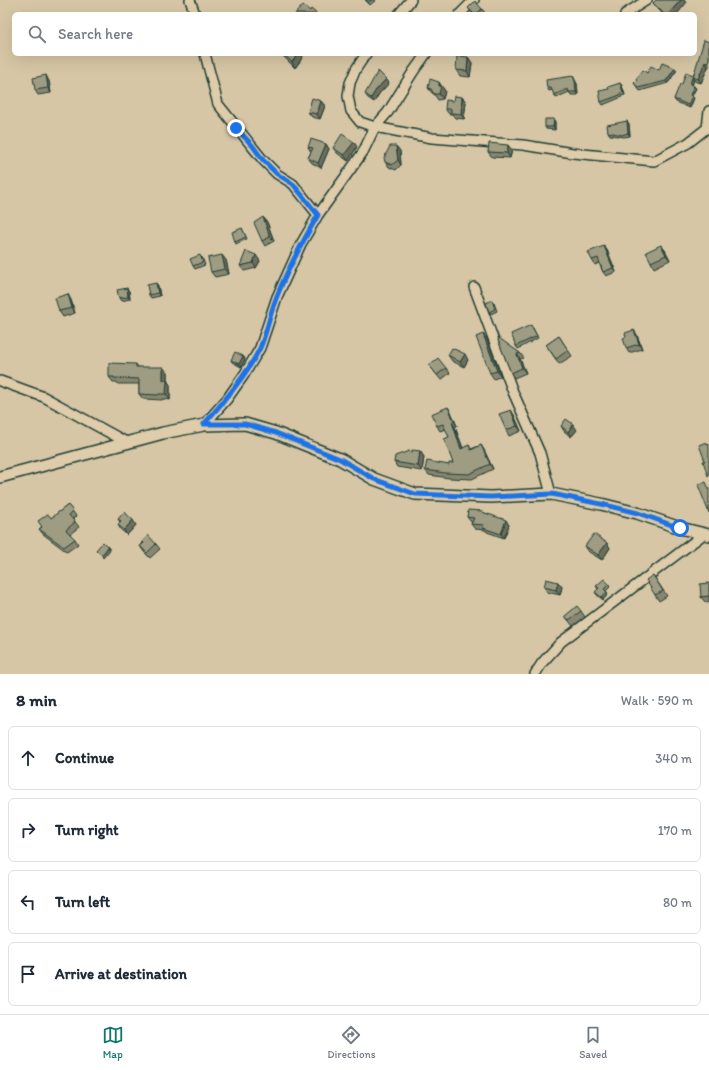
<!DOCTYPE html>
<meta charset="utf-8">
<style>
body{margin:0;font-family:Itim,sans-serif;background:#f6f6f7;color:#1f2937}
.stop{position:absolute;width:12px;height:12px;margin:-9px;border:3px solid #1a73e8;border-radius:50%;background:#fff}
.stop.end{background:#1a73e8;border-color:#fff;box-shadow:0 1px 4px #0008}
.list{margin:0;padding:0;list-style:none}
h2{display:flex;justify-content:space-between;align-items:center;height:52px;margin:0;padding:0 16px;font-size:17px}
h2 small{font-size:13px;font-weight:400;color:#747a83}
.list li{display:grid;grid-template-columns:26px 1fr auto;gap:12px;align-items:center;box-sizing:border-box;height:64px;margin:0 8px 8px;padding:0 8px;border:1px solid #e0e1e3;border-radius:6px}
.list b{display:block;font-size:15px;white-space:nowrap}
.list em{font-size:13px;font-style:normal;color:#747a83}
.icon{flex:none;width:22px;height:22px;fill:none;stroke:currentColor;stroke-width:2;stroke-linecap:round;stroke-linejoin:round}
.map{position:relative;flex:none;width:709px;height:674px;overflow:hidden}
.search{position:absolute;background:#fff;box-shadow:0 4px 16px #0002;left:12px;right:12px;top:12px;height:44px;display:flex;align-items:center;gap:10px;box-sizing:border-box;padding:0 14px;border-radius:6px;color:#747a83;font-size:15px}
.sheet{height:340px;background:#fff}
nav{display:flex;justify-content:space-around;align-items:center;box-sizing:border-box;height:56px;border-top:1px solid #e0e1e3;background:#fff;font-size:11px;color:#747a83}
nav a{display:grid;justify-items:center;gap:2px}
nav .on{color:#0f766e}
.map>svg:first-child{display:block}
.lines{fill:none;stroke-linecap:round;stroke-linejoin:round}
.minor-casing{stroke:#1f3d34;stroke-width:12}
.tertiary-casing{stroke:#1f3d34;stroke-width:14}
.minor{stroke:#deccaa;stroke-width:9}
.tertiary{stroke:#deccaa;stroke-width:11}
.wall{fill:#888670;stroke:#1f3d34}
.shaded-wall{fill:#6f6d5b;stroke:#1f3d34}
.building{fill:#9e9c82;stroke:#1f3d34}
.route{stroke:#1a73e8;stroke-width:5}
</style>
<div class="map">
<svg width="709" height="674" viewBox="0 0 709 674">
<rect width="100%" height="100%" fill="#d6c6a5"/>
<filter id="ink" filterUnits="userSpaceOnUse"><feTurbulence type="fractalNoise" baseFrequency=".025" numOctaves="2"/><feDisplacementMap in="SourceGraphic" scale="8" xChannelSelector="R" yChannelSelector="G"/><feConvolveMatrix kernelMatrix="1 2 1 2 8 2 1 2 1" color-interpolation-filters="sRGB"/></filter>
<g filter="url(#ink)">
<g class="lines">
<defs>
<path id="minor" d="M190,0L195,14
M399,14L411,0
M460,14L474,0
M625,14L647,0
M205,54L218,104L263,160L277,174L293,184L318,215
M366,54L356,69L350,83L348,96L351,111L360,122L375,127L432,138L523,145L573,153L654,161L688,143L707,128L709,111
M474,287L513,392L540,453L551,494
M0,381L44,397L128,443
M204,425L227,399L244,375L260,348L277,297L301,244L318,215L363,152L375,127L388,112L413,72L426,54
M535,674L542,663L561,642L704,534"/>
<path id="tertiary" d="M0,477L163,433L204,425L245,424L276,433L340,459L374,479L415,494L491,497L551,494L601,504L637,513L680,528L709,535"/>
</defs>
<use href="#minor" class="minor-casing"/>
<use href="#tertiary" class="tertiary-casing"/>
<use href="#minor" class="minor"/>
<use href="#tertiary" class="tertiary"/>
</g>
<path class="wall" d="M365,0H376L370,5Z
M656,0H684L686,3L677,14H663L657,8L653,3Z
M468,8L482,9L486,14H473Z
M709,42V67H708L701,83L696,82L694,80L692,85L694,86L696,88L692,96L694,98L690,108L676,102L674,99L682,84L693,75Z
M281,54H301L303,57L295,68Z
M468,57L472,63L470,77L460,76L456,70Z
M659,70H677L668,83L640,91L634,83L647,73Z
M573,76L577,84L578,95H571L569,92L556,98L552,90L549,91L547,88Z
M386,79L389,83L379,94L374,102L368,98L365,94Z
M49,81L51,93L38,95L35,90Z
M620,83L622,86L625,95L621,96L622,97L603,105L601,102L609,89Z
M442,87L443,88L445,91L443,99L438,100L434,94L432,93L428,88Z
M462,97L466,102L464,119L455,118L452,114H449L445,109L453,101Z
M321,101L325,106L320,119L312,117L308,112Z
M627,121L629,124L630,136L624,137L610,135L608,132Z
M555,122V130L546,129L545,127Z
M326,144L329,149L321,168L312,163L308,158L311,152L308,147Z
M396,146L400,151L401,165L396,170L389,167L385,162Z
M357,147L348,161L337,153L333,148Z
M512,150L510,158L492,157L488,152Z
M263,217L267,222L274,241L265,246L262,241Z
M242,228L247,239L236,244L235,242Z
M607,250L616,272L606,276L603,272L599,263L595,265L592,260Z
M665,250L670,260L654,268L651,262Z
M202,257L205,265L195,269L193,266Z
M226,260L229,274L215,277L211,272Z
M260,261L256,268L244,271L240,266Z
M156,283L158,286L160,296L151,298L149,295Z
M129,291L130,299L121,301L119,298Z
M71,300L75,313L63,317L59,311Z
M494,303L497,311L491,314L489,312Z
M533,328L538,338L518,349L516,346Z
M634,330L637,335L642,349L629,353L626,348V337Z
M483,334L487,339L501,376L494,379L490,373Z
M559,336L572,356L559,364L546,345Z
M498,340L520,353L524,358L520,359L526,373L514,378L511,373Z
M448,355L468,360L464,367L452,361Z
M243,356L245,359L241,367L232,362L231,360Z
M136,364L138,367L167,372V380L170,385V400L162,399V400L143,399L139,394V384H118L117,382H113L109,377Z
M429,365L446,368L450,373L441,380Z
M448,407L451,412L457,426L455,427L463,448L469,445L471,449L481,445L484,450L493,469L472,479L449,478L429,475L425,470L449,465L453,463L449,437L446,429L440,431L437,426Z
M511,410L514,415L521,431L509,436L506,430Z
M561,426L577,430L571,437L564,431Z
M420,451L424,457L422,471L397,467L394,462L412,452Z
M68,505L76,516L73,519L79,527L70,534L75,539L78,544L67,552L43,534L39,529L51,518Z
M485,513L509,525L504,538L487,532L485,530L475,529L471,524L472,522H471L467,517Z
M118,519L136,525L127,535L121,530L118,525L120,522Z
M142,541L156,544L160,549L150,558L144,552L140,546L143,543Z
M607,543L610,548L602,560L589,552L585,546Z
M653,575L667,596L659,601L655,595Z
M558,582L562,587L560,595L547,592L544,587Z
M709,583V602H705L701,597Z
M609,584L610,587L606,591L608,594L603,600L597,595L595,592L598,589L596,586Z
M581,611L585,617L573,626L565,616Z"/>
<path class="shaded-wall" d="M681,0H684L686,3L677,14H668Z
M298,54H301L303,57L295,68L292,62Z
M468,57L472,63L470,77L467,71Z
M705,62L708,67L701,83L698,79Z
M675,68L677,70L668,83L666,81Z
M46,75L49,81L51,93L48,88Z
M693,75V77L694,80L692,86L690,84Z
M573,76L577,84L578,95L576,92Z
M386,79L389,83L379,94L374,102L371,98L376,90Z
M439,82L445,91L443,99L439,94Z
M620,83L622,86L625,95L623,92Z
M694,86L696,88L692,96L694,98L690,108L688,105L690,95Z
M462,97L466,102L464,119L461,114Z
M321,101L325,106L320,119L317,114Z
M554,119L555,122V130L553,127Z
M627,121L629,124L630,136L628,133Z
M354,142L357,147L348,161L344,155Z
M326,144L329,149L321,168L318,163Z
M508,145L512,150L510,158L507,153Z
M396,146L400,151L401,165L398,160Z
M263,217L267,222L274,241L270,237Z
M661,245L665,250L670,260L666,255Z
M604,246L607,250L616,272L613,268Z
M222,255L226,260L229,274L225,269Z
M256,255L260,261L256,268L253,263Z
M156,283L158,286L160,296L158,293Z
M127,288L129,291L130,299L128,297Z
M68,294L71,300L75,313L72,308Z
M634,330L637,335L642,349L639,344Z
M483,334L487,339L501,376L497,371Z
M465,354L468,360L464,367L460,362Z
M517,354L520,359L526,373L522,368Z
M243,356L245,359L241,367L239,364Z
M163,367L167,372V381V380L170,385V400L166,394L163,380Z
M448,407L451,412L457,426L454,421Z
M511,410L514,415L521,431L517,426Z
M452,422L455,427L465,454L461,449Z
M573,424L577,430L571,437L568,432Z
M481,445L484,450L493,469L490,464Z
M420,451L424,457L422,471L418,466Z
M133,520L136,525L127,535L124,530Z
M506,520L509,525L504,538L501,534Z
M607,543L610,548L602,560L598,555Z
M108,547L110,550L103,558L102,555Z
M558,582L562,587L560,595L556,590Z
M607,592L608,594L603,600L601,597Z"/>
<path class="building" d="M366,0H371L368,3Z
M656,0H681L668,14H664L653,3Z
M475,1L482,9L476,14H474L468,8Z
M303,5L310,11L311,9L317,14H295Z
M704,40L709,42V59L708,63L705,62L698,79L693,77Z
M283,54H298L292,62Z
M457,56L468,57L467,71L456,70Z
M662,63L675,68L666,81L638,88L634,83L637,80L636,79L643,70L647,73L651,66L659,70Z
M378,71L386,79L376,90L371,98L365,94Z
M686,72L693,75L690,84L694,86L690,95L692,96L688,105L674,99L680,84H682Z
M46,75L48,88L35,90L33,78Z
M573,76L575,81L576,92H569L568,89L554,95L551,88H547L546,80Z
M430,79L439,82V86H441L439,94H434L431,89L428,88Z
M620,83L623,92L620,93V95L601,102L599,91L609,89L608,87Z
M454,96L462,97L461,114L451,113V109H445L446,100L453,101Z
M312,98L321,101L317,114L308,112Z
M545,119H554L553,127H545Z
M627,121L628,133L622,135L608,132L607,125Z
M342,134L354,142L344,155L333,148Z
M311,139L326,144L318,163L308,158L313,148L308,147Z
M489,143L508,145L507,153L488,152Z
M390,146H396L398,160L392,165L385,162L384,158Z
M263,217L270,237L262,241L254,223Z
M242,228L246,237L235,242L232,232Z
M661,245L666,255L651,262L646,252Z
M604,246L613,268L603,272L598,258L592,260L588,252Z
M246,251L256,255L253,263L240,266Z
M200,255L203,262L193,266L190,259Z
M222,255L225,269L211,272L208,258Z
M156,283L158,293L149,295L147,285Z
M127,288L128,297L119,298L117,290Z
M68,294L72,308L59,311L55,298Z
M492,300L495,309L489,312L486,303Z
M531,325L537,336L516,346L511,334Z
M634,330L639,344L626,348L623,338L626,337L625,333Z
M483,334L497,371L490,373L476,337Z
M559,336L568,350L556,359L546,345Z
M499,338L520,353L517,354L522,368L511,373L498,340Z
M452,348L465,354L460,362L448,355Z
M235,352L243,356L239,364L231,360Z
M438,358L446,368L437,375L429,365Z
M109,363L136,364V367H163V380H167L166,394H159L158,395L139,394V379L114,378V377H109Z
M448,407L454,421L452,422L461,449L469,445L471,450L481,445L490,464L469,474L445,473L425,470L427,461L449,465V463H453L444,439L449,437L443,424L437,426L431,414Z
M511,410L517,426L506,430L499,414Z
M566,419L573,424L568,432L561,426Z
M706,442L707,445L709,444V475L708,476L703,461H705L699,445Z
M412,450L420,451L418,466L394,462L395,456L409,451L412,452Z
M706,482L709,489V513L698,485Z
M68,505L73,511L69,515L75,522L66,530L75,539L64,547L39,529L42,527L38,521L48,514L51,518Z
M468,510L483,511L482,512L506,520L501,534L483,528L484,525L471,524L474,518L467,517Z
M124,512L133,520L124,530L118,525L121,521L118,519Z
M594,534L607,543L598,555L585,546Z
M148,535L156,544L147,553L140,546L144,543L142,541Z
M103,542L108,547L102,555L96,550Z
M653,575L663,591L655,595L646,580Z
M546,579L558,582L556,590L544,587Z
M604,579L609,584L604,589L607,592L601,597L595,592L599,588L596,586Z
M709,583V596L701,597L700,584Z
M577,606L581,611L569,620L565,616Z"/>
</g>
<g class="lines" filter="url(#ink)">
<path class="route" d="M236,128L252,145L263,160L277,174L293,184L318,215C303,241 288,268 277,296C270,313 267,332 260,348C246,376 224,401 204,424H245L276,433L340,459L374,479L415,494L491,497L552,494L601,504L638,513L680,528"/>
</g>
</svg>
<div class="stop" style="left:680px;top:528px"></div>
<div class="stop end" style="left:236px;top:128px"></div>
<div class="search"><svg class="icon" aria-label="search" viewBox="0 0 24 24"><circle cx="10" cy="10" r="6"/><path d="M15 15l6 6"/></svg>Search here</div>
</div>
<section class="sheet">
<h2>8 min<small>Walk · 590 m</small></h2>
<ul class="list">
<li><svg class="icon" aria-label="ahead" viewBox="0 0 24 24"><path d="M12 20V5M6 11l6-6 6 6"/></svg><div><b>Continue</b></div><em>340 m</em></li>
<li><svg class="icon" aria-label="right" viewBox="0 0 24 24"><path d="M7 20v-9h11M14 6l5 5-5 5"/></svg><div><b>Turn right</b></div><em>170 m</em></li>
<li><svg class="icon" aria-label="left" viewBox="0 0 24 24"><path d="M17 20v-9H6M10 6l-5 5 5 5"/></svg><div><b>Turn left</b></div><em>80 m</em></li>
<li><svg class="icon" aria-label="arrive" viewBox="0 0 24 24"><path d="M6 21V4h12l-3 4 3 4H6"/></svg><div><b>Arrive at destination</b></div></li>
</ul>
</section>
<nav>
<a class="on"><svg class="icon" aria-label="map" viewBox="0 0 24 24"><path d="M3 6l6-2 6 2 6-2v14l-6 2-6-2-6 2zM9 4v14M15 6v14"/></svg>Map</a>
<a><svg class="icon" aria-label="directions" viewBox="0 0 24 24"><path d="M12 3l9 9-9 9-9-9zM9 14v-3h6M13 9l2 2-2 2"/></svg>Directions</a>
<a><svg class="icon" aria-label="saved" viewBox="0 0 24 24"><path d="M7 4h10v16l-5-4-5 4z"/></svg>Saved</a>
</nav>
